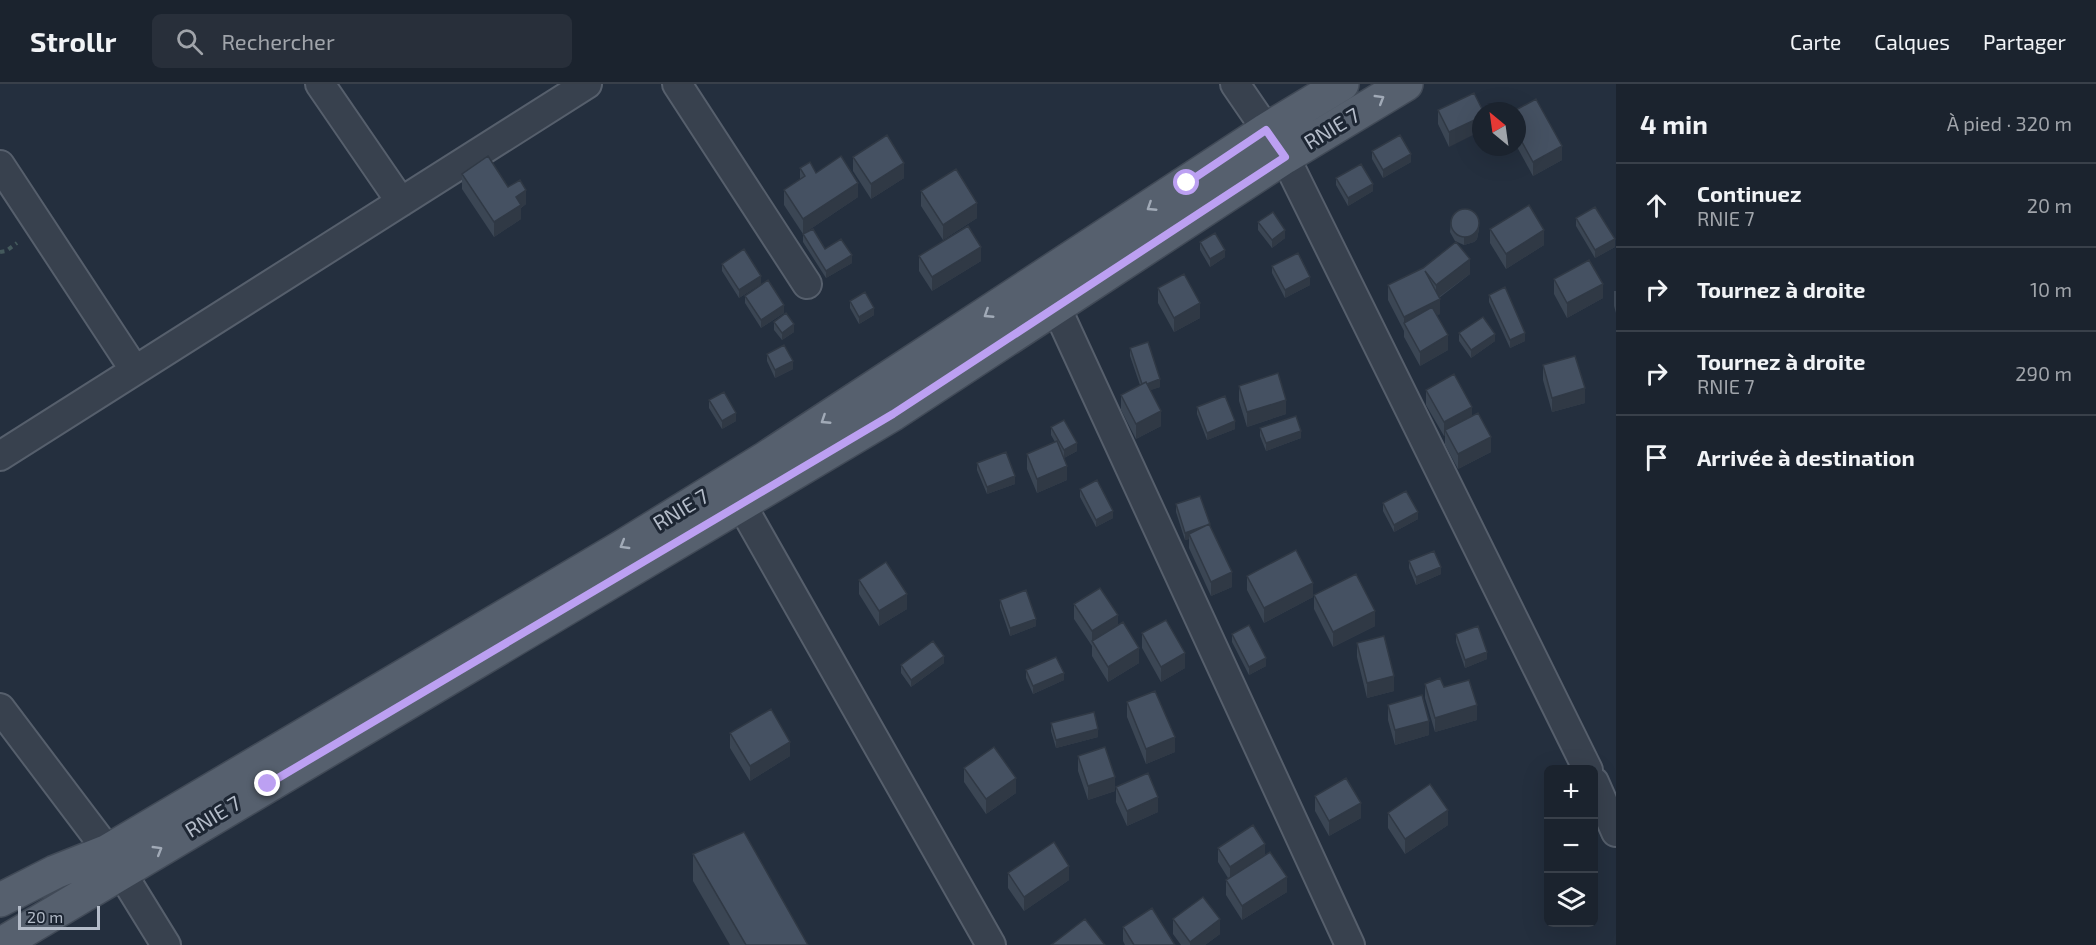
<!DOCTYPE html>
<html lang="fr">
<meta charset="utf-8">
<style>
body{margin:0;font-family:"Exo 2",sans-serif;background:#282f3a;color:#f1f3f6}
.controls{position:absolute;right:18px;bottom:18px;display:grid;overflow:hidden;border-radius:9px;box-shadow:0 6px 24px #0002}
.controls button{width:54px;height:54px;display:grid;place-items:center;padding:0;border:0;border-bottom:2px solid #39404a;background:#1b232e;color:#f1f3f6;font:30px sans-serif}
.compass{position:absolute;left:1472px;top:18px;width:54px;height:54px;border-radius:50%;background:#1b232e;box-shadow:0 6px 24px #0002;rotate:331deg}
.scale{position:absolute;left:18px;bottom:15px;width:82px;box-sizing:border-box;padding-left:6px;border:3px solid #b4bcc9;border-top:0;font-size:16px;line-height:21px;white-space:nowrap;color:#b4bcc9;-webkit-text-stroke:4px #1d2633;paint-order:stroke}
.stop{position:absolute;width:18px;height:18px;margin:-14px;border:4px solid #bca0f2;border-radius:50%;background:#fff}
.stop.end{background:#bca0f2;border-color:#fff;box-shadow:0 2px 6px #0008}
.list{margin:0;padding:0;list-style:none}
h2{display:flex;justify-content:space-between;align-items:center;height:78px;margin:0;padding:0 24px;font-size:26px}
h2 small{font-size:20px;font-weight:400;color:#a0a4aa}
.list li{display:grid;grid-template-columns:39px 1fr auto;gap:18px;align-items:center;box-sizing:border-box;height:84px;padding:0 24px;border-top:2px solid #39404a}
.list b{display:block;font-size:22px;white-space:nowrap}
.list p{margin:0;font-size:20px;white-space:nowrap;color:#a0a4aa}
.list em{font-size:20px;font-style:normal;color:#a0a4aa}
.icon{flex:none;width:33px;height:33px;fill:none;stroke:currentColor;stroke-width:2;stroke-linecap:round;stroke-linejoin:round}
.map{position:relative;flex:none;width:1616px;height:861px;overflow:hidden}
header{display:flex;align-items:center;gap:36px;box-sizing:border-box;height:84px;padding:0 30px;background:#1b232e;border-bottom:2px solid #39404a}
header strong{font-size:28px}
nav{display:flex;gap:33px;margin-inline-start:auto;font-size:21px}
.search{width:420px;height:54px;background:#282f3a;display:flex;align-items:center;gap:15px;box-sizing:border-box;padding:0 21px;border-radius:9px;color:#a0a4aa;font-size:22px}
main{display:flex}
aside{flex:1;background:#1b232e}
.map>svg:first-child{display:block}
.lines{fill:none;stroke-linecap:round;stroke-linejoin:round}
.street-casing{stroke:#565f6c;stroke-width:32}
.primary-casing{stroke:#414a57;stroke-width:36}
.path{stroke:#44595c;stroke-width:4;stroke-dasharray:4.5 4.5;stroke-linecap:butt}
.street{stroke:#38414e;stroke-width:28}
.primary{stroke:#56606e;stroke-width:33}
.wall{fill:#3b4654}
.shaded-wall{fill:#303945}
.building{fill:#455162;stroke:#303945;stroke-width:1.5}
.oneway{stroke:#a1aab7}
.route{stroke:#bca0f2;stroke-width:8}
.labels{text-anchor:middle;stroke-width:6;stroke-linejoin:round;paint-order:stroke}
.street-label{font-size:21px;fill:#b4bcc9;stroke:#1d2633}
</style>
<header>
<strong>Strollr</strong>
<div class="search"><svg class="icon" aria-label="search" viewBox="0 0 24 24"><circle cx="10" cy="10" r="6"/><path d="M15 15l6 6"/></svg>Rechercher</div>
<nav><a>Carte</a><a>Calques</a><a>Partager</a></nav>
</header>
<main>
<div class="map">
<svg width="1616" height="861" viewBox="0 0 1616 861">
<rect width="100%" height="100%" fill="#242f3e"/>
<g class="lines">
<defs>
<path id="street" d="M320,0L401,118
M677,0L807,200
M1235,0L1285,73L1588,686
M0,81L134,285
M1056,223L1350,861
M0,372L587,0
M741,420L991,861
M0,624L108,767L166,861
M1594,698L1616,748"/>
<path id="primary" d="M0,816L55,788L108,767L622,463L766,374L1266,46L1342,0
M0,861L893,330L1285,73L1406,0"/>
</defs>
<use href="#street" class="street-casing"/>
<use href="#primary" class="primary-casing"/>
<path class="path" d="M0,168L6,167L17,159"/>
<use href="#street" class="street"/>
<use href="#primary" class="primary"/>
</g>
<path class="wall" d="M1474,9L1449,63L1438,40V26Z
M1517,27L1562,76L1533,92L1517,63Z
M1372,67L1411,78L1383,94L1372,75Z
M853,73L904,94L871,115L853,87Z
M800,84L816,89L858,113L803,150L784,121V106L800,96Z
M462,90L508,103L526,120L521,124V135L494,153L462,105Z
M1336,94L1373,107L1348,122L1336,101Z
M921,107L977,134L943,156L921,122Z
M1576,134L1615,163L1595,174L1576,142Z
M1451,136L1479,145L1477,155L1474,158L1464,161L1455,157L1450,148Z
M1258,138L1285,154L1272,164L1258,146Z
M1490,145L1544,161L1506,185L1490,159Z
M803,150L825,165L852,179L826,194L803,158Z
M1200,158L1225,173L1210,183L1200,166Z
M919,172L981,177L932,207L919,187Z
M722,180L761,200L739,214L722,187Z
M1272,182L1310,201L1285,214L1272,189Z
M1423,184L1470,190L1439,214L1440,230L1437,231L1448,266L1420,282L1404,253V247L1388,216V201Z
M1554,195L1603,214L1567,234L1554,210Z
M1158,204L1200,234L1174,248L1158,219Z
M1614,207H1616V229L1614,222Z
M1489,211L1525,257L1510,264L1489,218Z
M745,212L784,229L761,244L745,219Z
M850,217L874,231L859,240L850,224Z
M774,238L794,248L782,256L774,246Z
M1459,249L1495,257L1471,274L1459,257Z
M1130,264L1160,303L1150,306L1161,342L1136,355L1121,326V311L1140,301L1130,272Z
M767,270L793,285L775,294L767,277Z
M1543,281L1585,319L1552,328L1543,296Z
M1239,302L1286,330L1247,343L1239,317Z
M1426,306L1472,332L1491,368L1458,385L1445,361V352H1444L1426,321Z
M709,316L736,337L722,345L709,324Z
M1197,323L1235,345L1207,356L1197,330Z
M1051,343L1077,367L1064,374L1067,396L1037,409L1027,385V370L1055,358L1051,351Z
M1260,344L1301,354L1266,367L1260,352Z
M977,379L1015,400L987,410L977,386Z
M1080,405L1113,434L1096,443L1080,413Z
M1383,419L1418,435L1394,448L1383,427Z
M1176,420L1210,441L1232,503L1211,512L1189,464V455L1185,456L1176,428Z
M1409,477L1441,490L1416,501L1409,484Z
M1247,492L1313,513L1264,539L1247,506Z
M859,496L907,525L879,542L859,510Z
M1314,511L1375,542L1333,563L1314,525Z
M1000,516L1036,542L1010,552L1000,523Z
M1074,520L1118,541L1139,579L1108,598L1092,572V562L1074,535Z
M1142,549L1185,584L1161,598L1142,564Z
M1232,550L1266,582L1249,591L1232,558Z
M1456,550L1487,575L1465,584L1456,558Z
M1357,559L1394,607L1367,614L1357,573Z
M944,579L911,603L901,589V581Z
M1026,586L1064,596L1033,610L1026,594Z
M1425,600L1444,603L1477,636L1435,648L1425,614Z
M1127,618L1175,668L1146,680L1127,633Z
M1388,621L1429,651L1395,661L1388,636Z
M1051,639L1098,653L1056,664L1051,647Z
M730,649L790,672L750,697L730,664Z
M1078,672L1115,707L1088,716L1078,687Z
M964,684L1016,709L986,730L964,698Z
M1116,703L1158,728L1127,742L1116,718Z
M1315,712L1361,734L1329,752L1315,727Z
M1388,729L1448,741L1405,770L1388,744Z
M1218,764L1265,771L1287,808L1242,836L1226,811V796L1228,794L1218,778Z
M693,770L808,861H730L693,797Z
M1008,789L1069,796L1024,827L1008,804Z
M1173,835L1220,850L1205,861H1181L1173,850Z
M1123,843L1175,861H1125L1123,857Z"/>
<path class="shaded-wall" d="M1481,33V47L1449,63V48Z
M1562,62V76L1533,92V78Z
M1411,70V78L1383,94V86Z
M904,79V94L871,115V100Z
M858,99V113L803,150V135Z
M1373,100V107L1348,122V114Z
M526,106V120L521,124V135L494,153V138L516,113Z
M977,119V134L943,156V141Z
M1479,137V145L1477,155L1474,158L1464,161V153Z
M1285,146V154L1272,164V156Z
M1544,146V161L1506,185V170Z
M1615,155V163L1595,174V166Z
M981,163V177L932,207V193Z
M1225,166V173L1210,183V175Z
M852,171V179L826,194V187Z
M1470,175V190L1436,215V201Z
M761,192V200L739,214V206Z
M1310,193V201L1285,214V206Z
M1603,200V214L1567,234V219Z
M1440,215V230L1408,245L1404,239V247V233Z
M1200,219V234L1174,248V234Z
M784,221V229L761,244V236Z
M874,224V231L859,240V233Z
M794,240V248L782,256V249Z
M1525,249V257L1510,264V256Z
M1495,250V257L1471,274V266Z
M1448,251V266L1420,282V268Z
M793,277V285L775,294V286Z
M1160,295V303L1143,309V301Z
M1585,304V319L1552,328V314Z
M1286,316V330L1247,343V328Z
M1472,323V337L1445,346V352H1444V338Z
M1161,327V342L1136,355V340Z
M736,329V337L722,345V337Z
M1235,337V345L1207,356V349Z
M1301,347V354L1266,367V359Z
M1491,353V368L1458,385V370Z
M1077,359V367L1064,374V366Z
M1067,382V396L1037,409V395Z
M1015,392V400L987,410V403Z
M1113,427V434L1096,443V436Z
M1418,428V435L1394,448V441Z
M1210,440L1189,450V455L1185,456V449Z
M1441,483V490L1416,501V493Z
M1232,488V503L1211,512V498Z
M1313,499V513L1264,539V524Z
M907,510V525L879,542V527Z
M1375,527V542L1333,563V548Z
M1118,531V545L1092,557V562V547Z
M1036,535V542L1010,552V544Z
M1139,564V579L1108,598V583Z
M1487,568V575L1465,584V576Z
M1185,569V584L1161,598V583Z
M944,572V579L911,603V596Z
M1266,574V582L1249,591V583Z
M1064,589V596L1033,610V602Z
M1394,592V607L1367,614V599Z
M1477,621V636L1435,648V634Z
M1429,637V651L1395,661V646Z
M1098,645V653L1056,664V656Z
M1175,653V668L1146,680V665Z
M790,658V672L750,697V682Z
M1115,693V707L1088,716V702Z
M1016,694V709L986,730V715Z
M1158,713V728L1127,742V727Z
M1361,719V734L1329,752V737Z
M1448,726V741L1405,770V755Z
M1265,760V775L1230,798V783Z
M1069,782V796L1024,827V813Z
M1287,793V808L1242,836V822Z
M1220,835V850L1205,861H1190V858Z"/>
<path class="building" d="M1474,9L1483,27H1481V33L1449,48L1438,26Z
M1536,15L1562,62L1533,78L1517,49V27H1514Z
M887,51L904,79L871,100L853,73Z
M1400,51L1411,70L1383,86L1372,67Z
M488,72L508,103L520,96L526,106L516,113L521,121L494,138L462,90Z
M841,72L858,99L803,135L784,106L805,92L800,84L810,78L816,89Z
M1361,80L1373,100L1348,114L1336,94Z
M956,85L977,119L943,141L921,107Z
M1529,121L1544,146L1506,170L1490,145Z
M1595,123L1615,155L1595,166L1576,134Z
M1451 139a14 14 0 1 1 28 0a14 14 0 1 1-28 0Z
M1273,128L1285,146L1272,156L1258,138Z
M968,142L981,163L932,193L919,172Z
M813,145L825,165L841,155L852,171L826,187L803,150Z
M1215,149L1225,166L1210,175L1200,158Z
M1456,158L1470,175L1436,201L1425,187L1440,215L1404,233L1388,201L1423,184Z
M744,165L761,192L739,206L722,180Z
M1298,169L1310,193L1285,206L1272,182Z
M1589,176L1603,200L1567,219L1554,195Z
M1184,190L1200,219L1174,234L1158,204Z
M768,196L784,221L761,236L745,212Z
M1505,203L1525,249L1510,256L1489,211Z
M865,208L874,224L859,233L850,217Z
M1432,223L1448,251L1420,268L1404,239Z
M786,229L794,240L782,249L774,238Z
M1483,233L1495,250L1471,266L1459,249Z
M1148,258L1160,295L1147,300L1146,298L1142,300L1130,264Z
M784,261L793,277L775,286L767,270Z
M1575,272L1585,304L1552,314L1543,281Z
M1278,289L1286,316L1247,328L1239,302Z
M1454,290L1472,323L1444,338L1426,306Z
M1146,298L1161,327L1136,340L1121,311Z
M724,308L736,329L722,337L709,316Z
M1225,312L1235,337L1207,349L1197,323Z
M1478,329L1491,353L1458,370L1445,346Z
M1296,332L1301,347L1266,359L1260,344Z
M1064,336L1077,359L1064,366L1051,343Z
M1057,357L1067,382L1037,395L1027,370Z
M1006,368L1015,392L987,403L977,379Z
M1097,396L1113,427L1096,436L1080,405Z
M1406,407L1418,428L1394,441L1383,419Z
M1200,412L1210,440L1185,449L1176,420Z
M1209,440L1232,488L1211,498L1189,450Z
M1296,466L1313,499L1264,524L1247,492Z
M1434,467L1441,483L1416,493L1409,477Z
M886,478L907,510L879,527L859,496Z
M1356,490L1375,527L1333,548L1314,511Z
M1100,504L1118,531L1092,547L1074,520Z
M1026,506L1036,535L1010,544L1000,516Z
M1166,536L1185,569L1161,583L1142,549Z
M1123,538L1139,564L1108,583L1092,557Z
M1249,541L1266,574L1249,583L1232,550Z
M1478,542L1487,568L1465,576L1456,550Z
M1384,552L1394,592L1367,599L1357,559Z
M933,557L944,572L911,596L901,581Z
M1056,573L1064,589L1033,602L1026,586Z
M1440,594L1444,603L1469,596L1477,621L1435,634L1425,600Z
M1155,607L1175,653L1146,665L1127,618Z
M1422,611L1429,637L1395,646L1388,621Z
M771,625L790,658L750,682L730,649Z
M1094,628L1098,645L1056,656L1051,639Z
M994,663L1016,694L986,715L964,684Z
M1105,663L1115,693L1088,702L1078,672Z
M1148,689L1158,713L1127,727L1116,703Z
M1346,694L1361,719L1329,737L1315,712Z
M1430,700L1448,726L1405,755L1388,729Z
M1253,741L1265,760L1230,783L1218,764Z
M744,748L808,861H746L693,770Z
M1054,758L1069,782L1024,813L1008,789Z
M1270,768L1287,793L1242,822L1226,796Z
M1203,813L1220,835L1190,858L1173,835Z
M1152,824L1175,861H1134L1123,843Z
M1085,835L1105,861H1051Z"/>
<defs><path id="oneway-chevron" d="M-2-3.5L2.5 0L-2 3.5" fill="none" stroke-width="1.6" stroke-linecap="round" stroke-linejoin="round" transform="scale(1.5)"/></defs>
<g class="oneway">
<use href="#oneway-chevron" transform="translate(1380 15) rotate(-31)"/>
<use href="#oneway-chevron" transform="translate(1151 123) rotate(147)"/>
<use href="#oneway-chevron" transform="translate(988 230) rotate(147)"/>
<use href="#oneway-chevron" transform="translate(825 336) rotate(147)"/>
<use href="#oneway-chevron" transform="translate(624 461) rotate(149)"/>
<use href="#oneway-chevron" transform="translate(158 766) rotate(-31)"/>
</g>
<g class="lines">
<path class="route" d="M268,700L893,330L1285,73L1266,46L1187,99"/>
</g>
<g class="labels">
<g class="street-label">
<text transform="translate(1332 45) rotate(-31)" y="7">RNIE 7</text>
<text transform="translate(681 426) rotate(-31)" y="7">RNIE 7</text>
<text transform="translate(213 733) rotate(-31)" y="7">RNIE 7</text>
</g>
</g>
</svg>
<div class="controls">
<button>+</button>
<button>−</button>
<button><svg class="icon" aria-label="layers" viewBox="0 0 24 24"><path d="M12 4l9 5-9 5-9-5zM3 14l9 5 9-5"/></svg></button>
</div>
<svg class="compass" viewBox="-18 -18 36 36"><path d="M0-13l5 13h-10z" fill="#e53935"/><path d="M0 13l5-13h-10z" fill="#a0a4aa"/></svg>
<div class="scale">20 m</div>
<div class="stop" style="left:1187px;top:99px"></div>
<div class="stop end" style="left:268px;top:700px"></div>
</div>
<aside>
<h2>4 min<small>À pied · 320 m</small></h2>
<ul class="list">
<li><svg class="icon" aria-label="ahead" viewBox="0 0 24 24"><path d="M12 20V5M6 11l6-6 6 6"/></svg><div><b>Continuez</b><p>RNIE 7</p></div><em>20 m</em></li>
<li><svg class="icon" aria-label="right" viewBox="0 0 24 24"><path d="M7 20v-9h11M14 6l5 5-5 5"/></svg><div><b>Tournez à droite</b></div><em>10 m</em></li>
<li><svg class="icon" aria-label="right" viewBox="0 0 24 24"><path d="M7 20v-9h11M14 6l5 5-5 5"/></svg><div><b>Tournez à droite</b><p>RNIE 7</p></div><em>290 m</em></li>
<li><svg class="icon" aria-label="arrive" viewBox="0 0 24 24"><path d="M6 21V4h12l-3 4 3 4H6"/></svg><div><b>Arrivée à destination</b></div></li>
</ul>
</aside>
</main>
